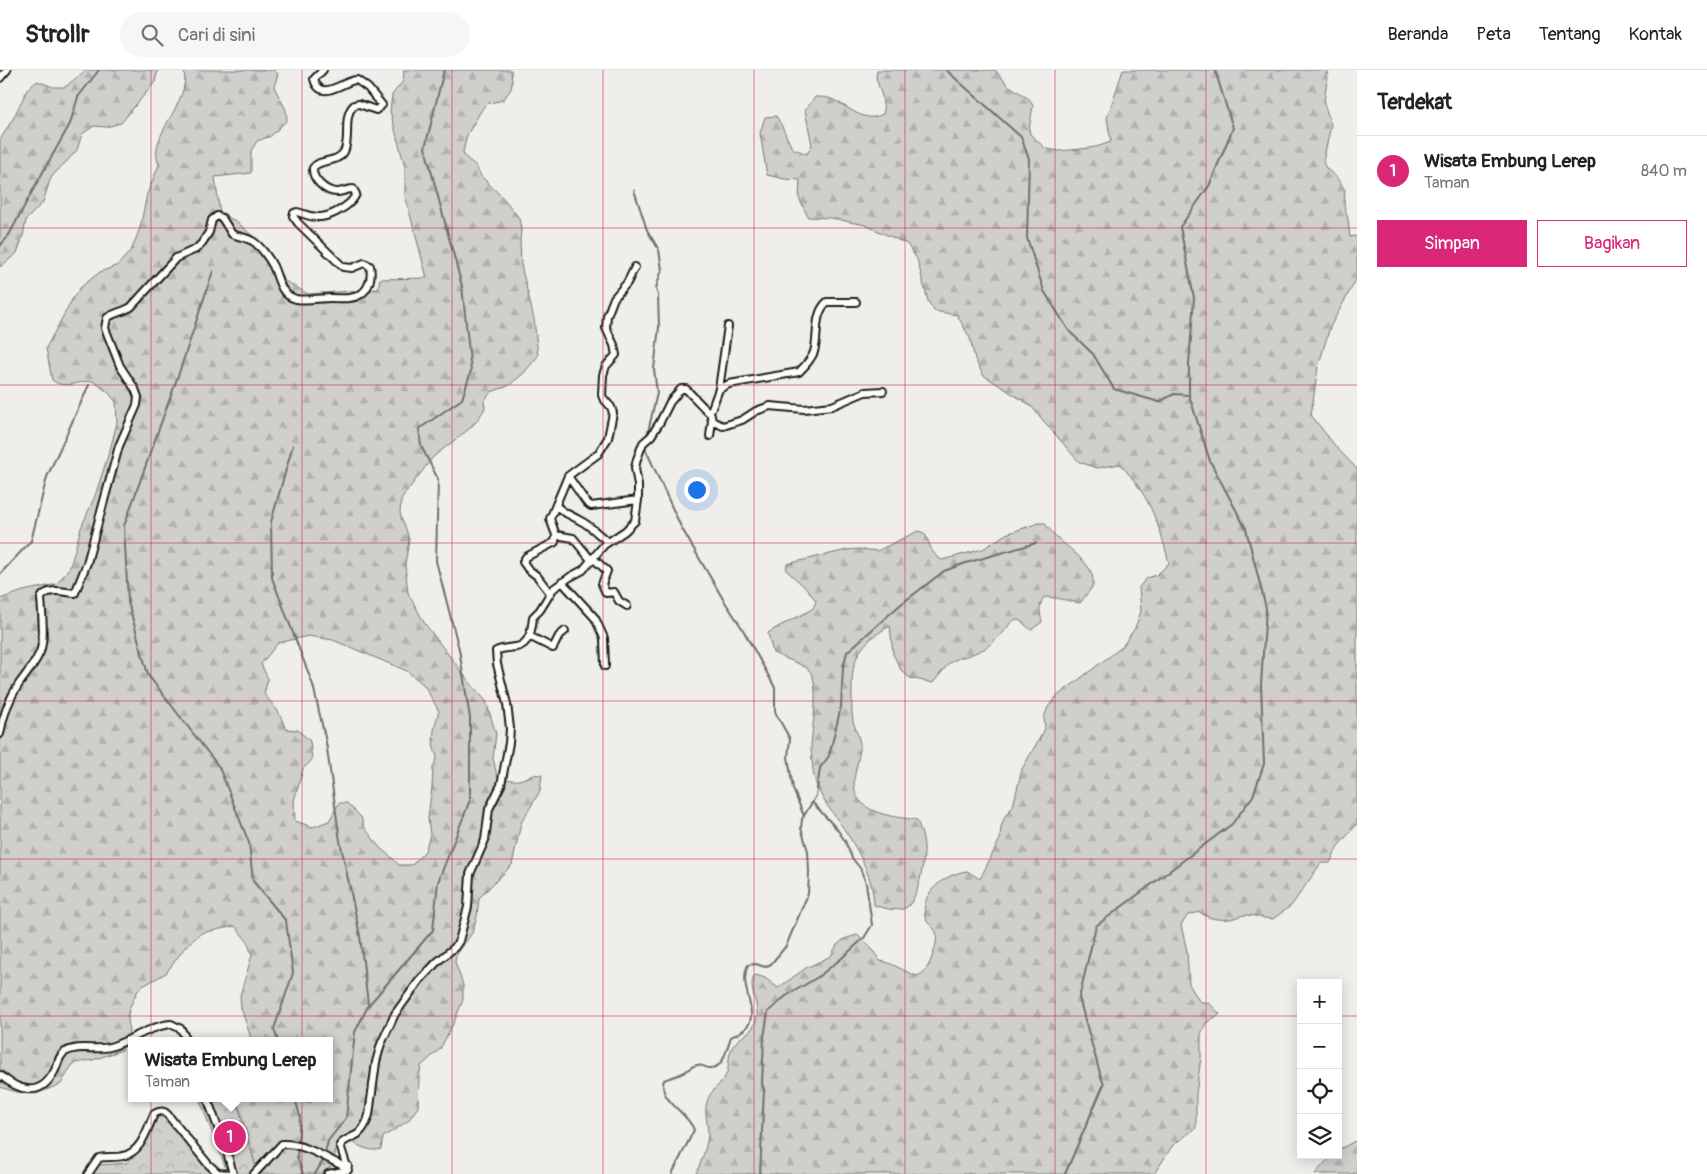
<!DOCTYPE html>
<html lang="id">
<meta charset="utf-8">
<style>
body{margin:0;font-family:Pangolin,sans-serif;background:#f6f6f6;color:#222}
.controls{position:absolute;right:15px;bottom:15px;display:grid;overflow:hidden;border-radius:0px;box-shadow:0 2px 12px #0003}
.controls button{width:45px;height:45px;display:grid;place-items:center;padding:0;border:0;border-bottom:1px solid #e0e0e0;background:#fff;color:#222;font:25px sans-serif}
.you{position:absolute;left:696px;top:419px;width:18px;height:18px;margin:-12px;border:4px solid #fff;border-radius:50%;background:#1a73e8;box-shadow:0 0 0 8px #1a73e833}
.badge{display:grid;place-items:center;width:32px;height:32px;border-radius:50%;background:#db2777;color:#fff;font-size:16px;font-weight:700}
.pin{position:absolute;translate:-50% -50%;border:2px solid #fff;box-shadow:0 1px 5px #0006}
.popup{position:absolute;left:128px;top:967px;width:205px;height:65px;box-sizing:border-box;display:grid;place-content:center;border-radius:0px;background:#fff;filter:drop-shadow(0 1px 4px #0005);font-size:16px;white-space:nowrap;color:#767676}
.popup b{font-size:19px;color:#222}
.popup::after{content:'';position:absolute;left:50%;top:100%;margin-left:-10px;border:10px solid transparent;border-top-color:#fff}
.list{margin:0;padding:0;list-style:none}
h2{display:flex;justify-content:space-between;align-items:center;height:65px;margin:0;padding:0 20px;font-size:21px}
h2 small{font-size:16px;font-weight:400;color:#767676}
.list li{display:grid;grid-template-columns:32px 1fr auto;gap:15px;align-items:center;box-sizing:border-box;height:70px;padding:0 20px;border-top:1px solid #e0e0e0}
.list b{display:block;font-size:19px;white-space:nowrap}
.list p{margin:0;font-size:16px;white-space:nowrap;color:#767676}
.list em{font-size:16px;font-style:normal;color:#767676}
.actions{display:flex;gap:10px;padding:15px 20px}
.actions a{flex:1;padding:11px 0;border:1px solid #db2777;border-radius:0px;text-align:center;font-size:18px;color:#db2777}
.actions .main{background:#db2777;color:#fff}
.icon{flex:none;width:28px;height:28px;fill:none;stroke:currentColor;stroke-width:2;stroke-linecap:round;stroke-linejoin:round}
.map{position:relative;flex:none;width:1357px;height:1104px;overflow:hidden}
header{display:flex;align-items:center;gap:30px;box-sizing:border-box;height:70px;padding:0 25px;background:#fff;border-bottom:1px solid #e0e0e0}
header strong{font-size:24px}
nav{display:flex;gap:28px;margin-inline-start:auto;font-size:18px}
.search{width:350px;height:45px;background:#f6f6f6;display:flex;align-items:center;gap:12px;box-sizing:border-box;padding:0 18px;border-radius:28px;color:#767676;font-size:19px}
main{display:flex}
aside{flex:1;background:#fff}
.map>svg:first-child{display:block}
.forest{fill:url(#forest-firs);stroke:#767674;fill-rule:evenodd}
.park{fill:url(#park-crowns);stroke:#767674}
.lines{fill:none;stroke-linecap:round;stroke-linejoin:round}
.stream{stroke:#706f6d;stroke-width:2}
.minor-casing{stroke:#1c1c1c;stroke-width:10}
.minor{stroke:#fdfcf7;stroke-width:6}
.grid{fill:none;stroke:#c2185b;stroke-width:1;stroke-opacity:0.55}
</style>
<header>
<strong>Strollr</strong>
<div class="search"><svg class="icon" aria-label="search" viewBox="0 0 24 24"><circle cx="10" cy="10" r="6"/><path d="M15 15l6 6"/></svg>Cari di sini</div>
<nav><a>Beranda</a><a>Peta</a><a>Tentang</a><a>Kontak</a></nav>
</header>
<main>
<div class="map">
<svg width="1357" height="1104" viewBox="0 0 1357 1104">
<defs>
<pattern id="forest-firs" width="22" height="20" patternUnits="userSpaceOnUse" patternTransform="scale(1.25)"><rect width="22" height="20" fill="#d0cfcc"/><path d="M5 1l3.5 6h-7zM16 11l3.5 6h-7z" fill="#b2b1af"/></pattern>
<pattern id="park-crowns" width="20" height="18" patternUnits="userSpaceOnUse" patternTransform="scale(1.25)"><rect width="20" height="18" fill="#d0cfcc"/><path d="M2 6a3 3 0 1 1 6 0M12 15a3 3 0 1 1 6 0" fill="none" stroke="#b2b1af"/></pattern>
</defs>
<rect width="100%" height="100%" fill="#f0eeea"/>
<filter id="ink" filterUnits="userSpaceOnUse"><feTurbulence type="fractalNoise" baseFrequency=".02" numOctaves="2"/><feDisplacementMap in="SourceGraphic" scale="10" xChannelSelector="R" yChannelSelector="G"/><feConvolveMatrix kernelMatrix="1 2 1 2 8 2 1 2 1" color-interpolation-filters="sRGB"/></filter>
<g filter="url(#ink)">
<path class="forest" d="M86,0H158L155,12L121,53L106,57L94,56L82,64L77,80L69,89L53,105L50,110L43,132L26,150L23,166L17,183L0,197V70L14,47L27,20L37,11L53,17H65Z
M184,0H274L278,4L274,17L286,40L287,50L271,66L257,71L251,81V103L215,107L220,144L236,151L256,169L268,184L285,211L308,224L378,219L380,209L427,208L405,125V97L390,41L392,25L403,11L404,0H511L512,13L511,19L503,30L486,34L482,39L467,65L463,82L465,87L476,96L481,106L505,130L519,148L521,159L520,171L521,195L534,249L538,286L523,304L508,316L491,322L487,327L484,332L485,338L477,351L469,359L433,387L404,425L401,431L400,442L401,448L406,459L409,470L405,495L408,523L425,554L471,614L486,631L496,664L493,688L497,706C504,708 511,711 518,710C527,709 532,703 542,705L540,721L521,753L512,795L479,828L477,846L472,863L456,886L455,892L463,915V930L454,952L440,979L421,996L419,1008L418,1037L408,1051L383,1067L381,1079C367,1083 356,1074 345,1067C332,1076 338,1093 324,1104H258L236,1028H329V971H252L241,938L240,926L252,885L247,871L235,856L201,863L186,876L166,903L141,917L137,922L129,939L128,945L129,964L122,980L93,990L75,993L71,997L61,1014L36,1024L16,1022L0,1017V529L23,521L57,514L70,497L81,458L95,426L111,376L117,353L116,332L109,323L93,311C78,311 64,320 52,310L46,278L73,228L81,217L100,202L118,195L132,179L140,158L147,124L159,95C146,65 191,35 184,0ZM308,566L333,570L407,601L424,615L439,641C434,657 430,672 437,687L433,698L432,717L428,748L430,765L425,781L412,795H399L390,786L380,778L364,757L361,747L347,733H339L329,751L313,757L295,751L294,731L303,699L312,690L310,671L298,660L286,659L278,641L264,624L268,609L261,594L278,573Z
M877,0H995L1008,15L1029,29L1033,36L1029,59L1030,64L1046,79L1060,81L1081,79L1096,77L1111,72L1107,48L1123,0H1328L1324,33L1331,55L1323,92L1326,98L1337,108L1345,120L1344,135L1348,149L1350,167L1355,166L1357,168V208L1330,257L1318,297L1311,345L1336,377L1357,399V754L1338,776L1330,793H1321L1292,835L1273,849C1264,849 1255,845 1246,845C1240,845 1236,848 1230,849C1220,850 1207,849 1200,842L1188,845L1181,855L1187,881L1189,914L1199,931L1210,934L1220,944L1206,953L1201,964V987L1196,1024V1058L1173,1075L1154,1104H696C701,1092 707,1077 708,1064C708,1052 703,1040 708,1029C712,1019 721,1015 726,1005C730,996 727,986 733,976C739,966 753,963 756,951C761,934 747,920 754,906L756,905L765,908L778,918L806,898L831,886L837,875L844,869L857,865L869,875L880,891C892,892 904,902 917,906C921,904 924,903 926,899C931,893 939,870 936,862C934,857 927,854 925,847C920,821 946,804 967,801L980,809L1000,769L1001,757L1005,746L1013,736L1022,699L1045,659L1044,647L1048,637L1055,628L1065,620L1122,577L1135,558L1141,541L1139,517L1147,508L1157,505L1169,493C1162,465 1153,435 1135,412C1131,406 1125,400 1120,394L1097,398L1079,392L1030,335L983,305L975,289L970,268L957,245L934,241L928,231L917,189L907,174L865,155L831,148L808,147L799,128L800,110L785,109L767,105L760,63L765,47L776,46C783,56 786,67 792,78L807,84L812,75L805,40L815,27C819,27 824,27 828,28C845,32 864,57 884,43L882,26L876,8Z
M1039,453H1045C1054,470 1088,488 1092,505C1093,508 1093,512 1093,516L1080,533L1056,528L1044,527C1038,536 1040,543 1042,552L1031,560L1022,552L1016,549L1011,552L1004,562L986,578L970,585L959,588L949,593L933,613L910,608L901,600L893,584L890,556C861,572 851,587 852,620C852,631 851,640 853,651C855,659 860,668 860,676C860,694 846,716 861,732C874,746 899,747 917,750C920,759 924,768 924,777C925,790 918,833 905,838C896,842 883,838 874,835C873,804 855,774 837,749C831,740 824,732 820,723C813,711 812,693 811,678C811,661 822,612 808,599C802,594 781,587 773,583L768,563C781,554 795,549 809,541C813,539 815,535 816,531L808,520L786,500L787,494L847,480L859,479L877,481L918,461L924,463C930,472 931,486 942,490L983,479L1006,464Z
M1355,1071L1357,1072V1104H1315L1332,1085H1338V1080Z"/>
<path class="park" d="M199,1028H236L258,1104H228Z
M158,1047H165L211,1104H93L99,1095L127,1093L146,1071Z"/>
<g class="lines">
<path class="stream" d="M946,0L1021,67L1029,89L1027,168L1044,221L1069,261L1093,284L1114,319L1159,332L1174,324L1188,325
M634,120L647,160L659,180L662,200L657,214L656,219L658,225L659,257L654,299L657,323L647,366
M0,176L9,165L34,118L70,54L78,27L99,0
M213,201L179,303L124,456L128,532L148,605L219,697L249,773L253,811L286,851L293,903L274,959L278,971
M646,373L645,378L681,457L723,529L742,558L772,612L775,618V642L790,669L788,687L793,719L804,746
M293,375L271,452L272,508L313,615L326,672L340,771L360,866L368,934
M0,504L31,471L47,407L89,315
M295,1028L300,1046L297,1087L303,1104
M315,1104L323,1091L328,1071L346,1048L355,962L368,936L433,860L438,812L470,730V648L459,579L436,491L438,409L421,376L419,359L462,329L471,301L462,216L425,78L444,0
M672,1104L694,1060C688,1042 657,1030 664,1010C671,1007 677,1006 683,1003C687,1001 690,997 694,996C699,993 704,997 709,998C724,1000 727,977 731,967C736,965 741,962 745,959C762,943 737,917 748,895L756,894L765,897L771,894L786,876L808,824L809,802L808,781L801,758L802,749L816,726L820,698L829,686L841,637L843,598L847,582L900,535L944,501L966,493L1036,473
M760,1104L764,1020L762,1014L764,967L768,942L786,926L818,907L842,888L864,868L872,855L866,813L860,798L852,788L845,771L837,759L812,732
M1065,1104L1104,1014L1101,1007L1079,928L1096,856L1232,754L1253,726L1264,694L1261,614L1266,538L1246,459L1210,391L1189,325V294L1194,228L1180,157L1209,116L1233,58L1215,0"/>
<defs>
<path id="minor" d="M0,8L7,0
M719,319L728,256
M710,341L712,351L710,366
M712,351L723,356L742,350L756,341L770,336L804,339L832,336L865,322L883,321
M568,406L586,432L591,436L638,430
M556,435C562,443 571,445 579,450C590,455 599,465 608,472
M556,465L573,468L592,491
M594,489L607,501L602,514L606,523L614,522L619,531L627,536
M562,512L595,548L604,568L605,596
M550,523L537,506L528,499L523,492L526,487L555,472L556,465L550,449L568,406L598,384L608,368L613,343L611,337L603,328L602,325L603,305L606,296L616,285L614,275L606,258L607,246L614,228L627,213L635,197
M529,566L553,578L559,566L565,561
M0,664C3,646 8,630 19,614C26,604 35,594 40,582C45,568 42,544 41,528C47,517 64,522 75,523L87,493L119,376L137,335L138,327L135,319L120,296L105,258L107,248C113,243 123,242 131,237L176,188L196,179L202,173L209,162L212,150L217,146L222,148L232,164C239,167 247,167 254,172C261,177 269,188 273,196C279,209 280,225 296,229C308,231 319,228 331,228C341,228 352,230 361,224C370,218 372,205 370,196L364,193L352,198L343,197L298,153L293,146L294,143L297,142C305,144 312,148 321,147C332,146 352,135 356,124L353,119C347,119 342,122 337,122C325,122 312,109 313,98C320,88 336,94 344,82C351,68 342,47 354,35L359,34L376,40L382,35L368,18L357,10C345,9 321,34 314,9L323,0
M0,1005C19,1021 40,1028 54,1002C58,996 58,986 65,982C79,974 96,981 110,977C131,971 149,956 171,954L181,959L187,971
M207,1028L227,1082L233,1104
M88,1104L99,1088C107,1086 115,1088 123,1086C142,1082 147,1059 154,1044C159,1041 163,1040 167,1044L208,1094L218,1103L229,1104
M254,1104L282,1074C303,1073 324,1087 343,1096H348
M328,1104L348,1100L340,1075C345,1069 352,1068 358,1064C364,1059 367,1052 369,1045L376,992L381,974L395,944L419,911L437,892L455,877L459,871L468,837L470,804L485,770L489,739L501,715L509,673L510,658L507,634L497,594L496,581C503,578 509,578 516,577C530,575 532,558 533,547L540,540L553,519L570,507L583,500L604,475L625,461L635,451L638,430V415L635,398L637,389L643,373L651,366L660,352L670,332L681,319H686L708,342L712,338L719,319L729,314L799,302C805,296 811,290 814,282C819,265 813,245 827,232H856"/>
</defs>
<use href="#minor" class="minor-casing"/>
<use href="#minor" class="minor"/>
</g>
</g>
<path class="grid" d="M151,0V1104M302,0V1104M452,0V1104M603,0V1104M754,0V1104M905,0V1104M1055,0V1104M1206,0V1104M0,158H1357M0,315H1357M0,473H1357M0,631H1357M0,789H1357M0,946H1301M1338,946H1357"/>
</svg>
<div class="controls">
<button>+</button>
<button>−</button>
<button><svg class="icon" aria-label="locate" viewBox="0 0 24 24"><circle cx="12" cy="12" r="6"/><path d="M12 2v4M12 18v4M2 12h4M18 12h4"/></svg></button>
<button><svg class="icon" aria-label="layers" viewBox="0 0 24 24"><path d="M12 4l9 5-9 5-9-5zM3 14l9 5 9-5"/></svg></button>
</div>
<div class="you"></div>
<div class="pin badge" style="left:230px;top:1067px">1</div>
<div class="popup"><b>Wisata Embung Lerep</b>Taman</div>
</div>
<aside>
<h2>Terdekat<small></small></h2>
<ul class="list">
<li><span class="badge">1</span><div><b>Wisata Embung Lerep</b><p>Taman</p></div><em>840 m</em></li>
</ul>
<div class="actions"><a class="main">Simpan</a><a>Bagikan</a></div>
</aside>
</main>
